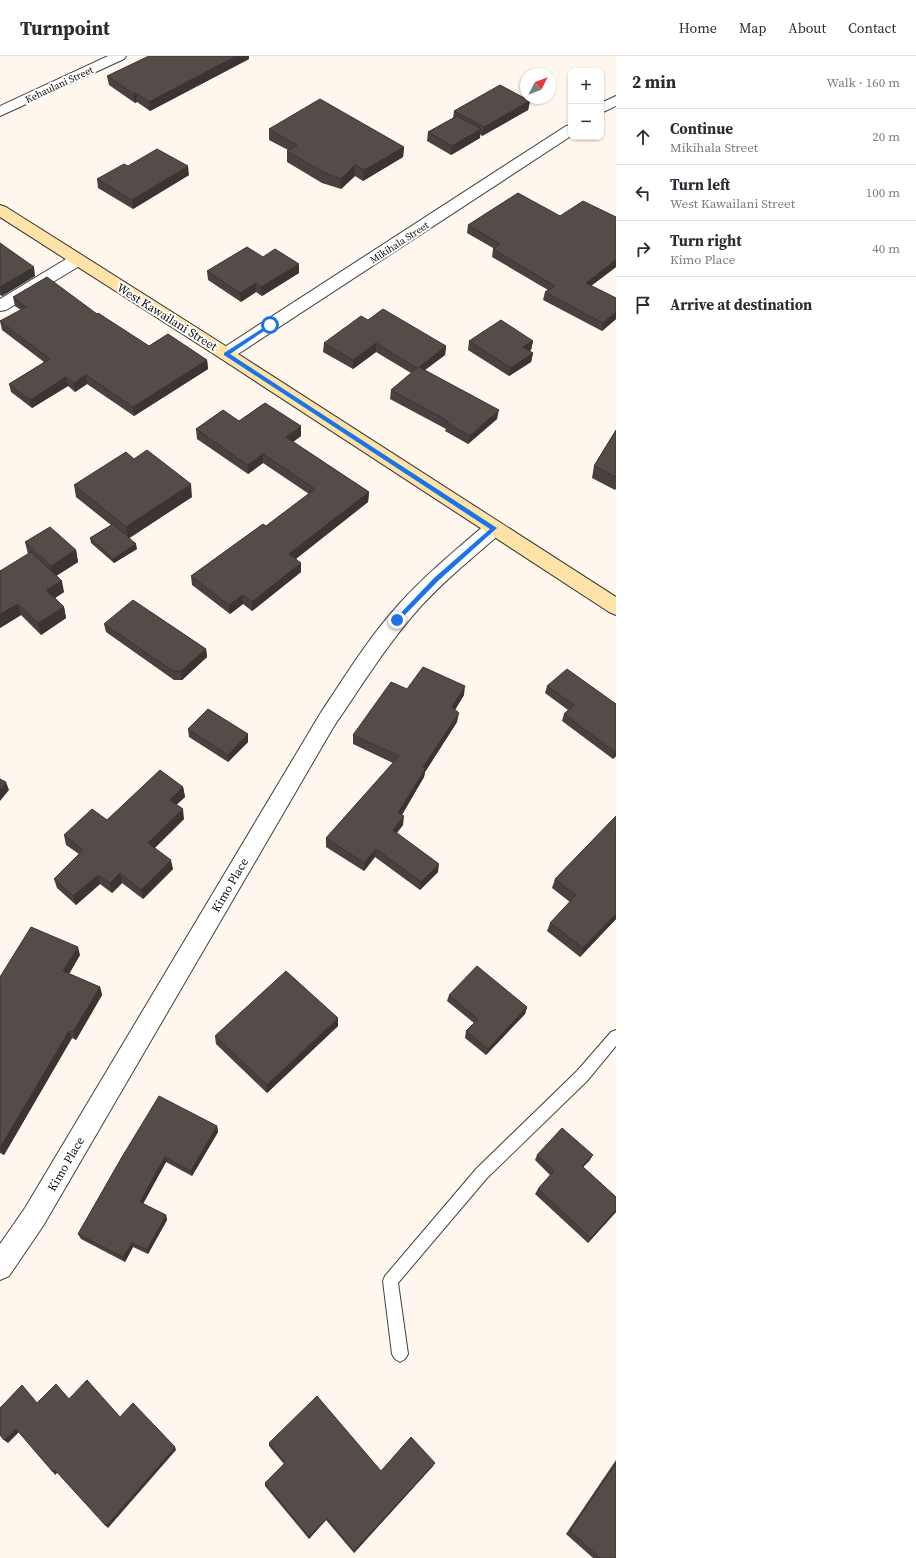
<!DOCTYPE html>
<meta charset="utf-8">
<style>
body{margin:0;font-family:"Source Serif 4",serif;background:#f2f2f3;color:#2b2b33}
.controls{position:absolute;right:12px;top:12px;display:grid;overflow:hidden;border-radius:8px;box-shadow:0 1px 3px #0004}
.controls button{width:36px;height:36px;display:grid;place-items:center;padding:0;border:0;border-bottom:1px solid #e1e1e2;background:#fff;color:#2b2b33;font:20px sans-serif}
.compass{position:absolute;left:520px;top:12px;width:36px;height:36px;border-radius:50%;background:#fff;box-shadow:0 1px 3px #0004;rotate:48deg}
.stop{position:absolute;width:12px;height:12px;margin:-9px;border:3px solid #1a73e8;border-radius:50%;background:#fff}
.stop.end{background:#1a73e8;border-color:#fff;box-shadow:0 1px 4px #0008}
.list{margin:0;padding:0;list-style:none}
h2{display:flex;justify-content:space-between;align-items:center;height:52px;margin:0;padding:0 16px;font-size:17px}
h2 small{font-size:13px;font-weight:400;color:#7c7c81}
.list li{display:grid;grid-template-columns:26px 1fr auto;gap:12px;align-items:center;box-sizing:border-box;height:56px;padding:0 16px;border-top:1px solid #e1e1e2}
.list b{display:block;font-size:15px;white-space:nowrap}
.list p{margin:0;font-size:13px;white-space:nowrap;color:#7c7c81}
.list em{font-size:13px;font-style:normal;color:#7c7c81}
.icon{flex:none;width:22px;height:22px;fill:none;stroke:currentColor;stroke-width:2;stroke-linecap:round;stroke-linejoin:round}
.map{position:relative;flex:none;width:616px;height:1502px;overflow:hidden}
header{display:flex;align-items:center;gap:24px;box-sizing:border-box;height:56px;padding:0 20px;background:#fff;border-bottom:1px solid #e1e1e2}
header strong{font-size:19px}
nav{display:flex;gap:22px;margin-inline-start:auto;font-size:14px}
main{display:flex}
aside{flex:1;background:#fff}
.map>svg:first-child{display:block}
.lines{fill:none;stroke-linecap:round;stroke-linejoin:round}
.lane-casing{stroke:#404040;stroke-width:2}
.street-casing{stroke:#404040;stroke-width:2}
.secondary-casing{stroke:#2f2f2f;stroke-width:2}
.lane{fill:#fff;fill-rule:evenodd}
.street{fill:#fff;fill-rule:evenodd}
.secondary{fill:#ffe2a8;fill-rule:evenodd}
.wall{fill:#49403f}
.shaded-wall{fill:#3c3433}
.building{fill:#554b49;stroke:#3c3433}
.route{fill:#1a73e8}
.labels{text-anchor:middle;stroke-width:4;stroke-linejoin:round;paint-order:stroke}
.far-street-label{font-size:10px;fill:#0d0d0d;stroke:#fff}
.street-label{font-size:12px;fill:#0d0d0d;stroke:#fff}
</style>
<header>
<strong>Turnpoint</strong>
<nav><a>Home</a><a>Map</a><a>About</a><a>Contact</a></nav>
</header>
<main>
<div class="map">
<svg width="616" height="1502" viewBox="0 0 616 1502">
<rect width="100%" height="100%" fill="#fff7ed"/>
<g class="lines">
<defs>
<path id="lane" d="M616,974V990L587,1025L487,1122L398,1227L408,1298L405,1303L400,1306L395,1303L392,1298L383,1225L385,1220L477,1112L577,1015L611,976Z"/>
<path id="street" d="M108,0H126L124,3L0,60V50Z
M616,40V50L601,57V47Z
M571,69V80L232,302L226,304L220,302L217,298L220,294L566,70Z
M77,199L83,200L85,204L83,208L6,254L0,255V243L71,200Z
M494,465L501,467L504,472L501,477C471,503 440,528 414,558C384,593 360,632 334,670L43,1170L9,1220L0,1224V1188L25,1152L320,658C345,620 369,581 400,547C426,518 457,493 487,467Z"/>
<path id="secondary" d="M0,149L6,151L232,294L616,541V559L609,556L220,302L0,161Z"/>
</defs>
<use href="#lane" class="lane-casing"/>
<use href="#street" class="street-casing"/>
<use href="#secondary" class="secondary-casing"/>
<use href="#lane" class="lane"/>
<use href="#street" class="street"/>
<use href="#secondary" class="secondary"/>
</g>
<path class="wall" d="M249,3L150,55L137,46L135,47L109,29L107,20Z
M530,45L528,54L482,80L480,78V82L451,99L427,85L428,76L453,62L454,55Z
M269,73L404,91L403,101L363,125L355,120L341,133L322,127L287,106V95L288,94L269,84Z
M128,110L189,119L133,153L98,132L97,123Z
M560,160L616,161V211L591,230L616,242V263L602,275L543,244L545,236L548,234L492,201L493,193V192L467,177L468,169Z
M0,187L35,220L2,240L0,239Z
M263,201L299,217L262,240L256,236L241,246L208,224L207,215Z
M13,241L97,258L149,290L207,304L208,313L134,360L87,328L75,336L68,330L32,352L11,336L9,328L44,306L2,274L0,265L21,254L15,250Z
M368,264L446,290L445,299L425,314L497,363L468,388L445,375L446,373L390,343L391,334L411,317L376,296L353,313L323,296L324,287Z
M469,285H533L531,294L529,295L533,297L531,306L509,320L468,294Z
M239,365L301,380L293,386L369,436L368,446L296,503L301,516L252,555L243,548L230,558L192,529L191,520L266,470L309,438L263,407L248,418L197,383L196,373Z
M616,374V433L615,434L592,422L594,410Z
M134,403L192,441L129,482L137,493L114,507L91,487L90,482L111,469L76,441L74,429Z
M25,486L76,494L78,506L56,520L64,536L55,542L64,551L66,562L41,579L21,559L0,572L28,498Z
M104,568L206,593L207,601L182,624H174L106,576Z
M547,630L616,648V700L613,703L562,665L564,658L568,654L545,637Z
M407,633L464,639L455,654L457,666L425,716L424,721L402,759L403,769L397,777L438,816L420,834L375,801L364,815L326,791V782L393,707L353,688V679Z
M188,673L248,686L228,706L189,681Z
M183,731L185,741L176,749L184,763L155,792L173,813L143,843L122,827L112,837L100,828L76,849L57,832L54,823L79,798L66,789L64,779L107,764Z
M616,760V863L580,901L547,875L550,867L570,846L552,832L555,823Z
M80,899L69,918L100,931L102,939L76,984L72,982L4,1099L0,1097V921Z
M449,939L527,951L525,958L486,999L465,982L466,975L474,967L447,945Z
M338,970L267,1037L216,988L215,980Z
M217,1070L218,1076L192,1120L166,1106L143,1148L166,1159L167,1164L148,1198L133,1191L125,1206L81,1183L78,1178L122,1101Z
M537,1099L590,1104L583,1111L616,1141V1156L588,1187L535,1138L538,1133L550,1119L535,1104Z
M269,1387L381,1415L433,1410L354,1497L326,1464L309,1483L265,1430V1427L284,1408L269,1390Z
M616,1404V1502H593L566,1478Z"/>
<path class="shaded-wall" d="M236,0H249V3L150,55L149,46Z
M136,37L137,46L135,47L134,38Z
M530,45L528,54L482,80L484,71Z
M481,73L480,82L451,99L452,90Z
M404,91L403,101L363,125L364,114Z
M355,109V120L341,133V123Z
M188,110L189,119L133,153L132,144Z
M616,204V211L584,235L586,227Z
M299,208V217L262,240L261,231Z
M34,211L35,220L2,240L0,231Z
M256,227V236L241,246L240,237Z
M616,256V263L602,275L603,267Z
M533,285L531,294L522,300L523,291Z
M376,287V296L353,313V304Z
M446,290L445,299L418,319L419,311Z
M533,297L531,306L509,320L511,312Z
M207,304L208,313L134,360L133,351Z
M86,319L87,328L75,336L74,327Z
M66,321L68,330L32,352L30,344Z
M499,354L497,363L468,388L470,380Z
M301,370V380L286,391V381Z
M263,398V407L248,418V409Z
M191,428L192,441L128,483L126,471Z
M369,436L368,446L289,508V498Z
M136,488L137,493L114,507L113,503Z
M76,494L78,506L53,522L51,510Z
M301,507V516L252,555V546Z
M62,525L64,536L49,546L46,534Z
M243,539V548L230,558L229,549Z
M18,548L21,559L0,572V558Z
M64,551L66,562L41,579L38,567Z
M206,593L207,601L182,624L181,615Z
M465,630L464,639L451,660L452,651Z
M459,657L457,666L425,716L424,721L398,765V757L423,711Z
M248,678V686L228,706V699Z
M616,695V700L613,703L615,696Z
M6,726L9,734L0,745V734Z
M183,731L185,741L171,754L170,744Z
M183,753L184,763L150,796L148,787Z
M404,760L403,769L392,782L393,774Z
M376,793L375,801L364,815V807Z
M171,804L173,813L143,843L141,834Z
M439,808L438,816L420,834L421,826Z
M120,817L122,827L112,837L110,827Z
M98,819L100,828L76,849L73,840Z
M616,858V863L580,901L583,892Z
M78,891L80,899L66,923L63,915Z
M100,931L102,939L76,984L73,976Z
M527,951L525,958L486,999L488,993Z
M338,962V970L267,1037V1029Z
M69,975L72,982L4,1099L0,1092Z
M217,1070L218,1076L192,1120L191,1115Z
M593,1099L590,1104L579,1115L582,1110Z
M165,1101L166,1106L141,1151L140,1146Z
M616,1154V1156L588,1187L591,1182Z
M166,1159L167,1164L148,1198L147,1194Z
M132,1187L133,1191L125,1206L123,1201Z
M16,1373L19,1376L8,1387L4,1384Z
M175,1391L176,1394L108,1472L106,1470Z
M435,1407L433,1410L354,1497V1495Z
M55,1414L58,1416L55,1419L53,1416Z
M327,1462L326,1464L309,1483V1481Z"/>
<path class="building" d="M149,0H236L149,46L136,37L134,38L107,20Z
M500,29L530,45L484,71L454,55Z
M320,43L404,91L364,114L355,109L341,123L323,116L287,95L297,89L269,73Z
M457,60L481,73L452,90L428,76Z
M157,93L188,110L132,144L97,123L124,108L128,110Z
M518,137L560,160L583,145L616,161V204L586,227L616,242V256L603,267L545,236L555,230L493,193L500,188L468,169Z
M0,187L34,211L0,231Z
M247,191L263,201L275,193L299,208L261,231L256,227L240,237L207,215Z
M47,221L97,258L98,257L149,290L168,278L207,304L133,351L86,319L74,327L66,321L30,344L9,328L50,303L0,265L26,251L13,241Z
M383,253L446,290L419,311L499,354L470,380L446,366L448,365L391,334L417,312L376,287L353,304L324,287L361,260L368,264Z
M501,264L533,285L523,291L533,297L511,312L469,285Z
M265,347L301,370L286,381L369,436L289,498L301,507L252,546L243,539L229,549L191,520L263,468L266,470L315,433L263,398L248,409L196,373L223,354L239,365Z
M616,374V421L594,410Z
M147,394L191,428L126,471L74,429L126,396L134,403Z
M113,468L136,488L113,503L90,482Z
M50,471L76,494L51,510L25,486Z
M31,496L62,525L46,534L64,551L38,567L18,548L0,558V515Z
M133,544L206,593L181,615H173L104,568Z
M423,611L465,630L452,651L459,657L423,711L426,712L398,757L404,760L393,774L439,808L421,826L376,793L364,807L326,782L399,700L353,679L391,626L407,633Z
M567,613L616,648V695L615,696L564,658L574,649L547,630Z
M208,653L248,678L228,699L188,673Z
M160,714L183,731L170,744L183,753L148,787L171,804L141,834L120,817L110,827L98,819L73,840L54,823L83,794L64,779L92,753L107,764Z
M0,723L6,726L0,734Z
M616,760V858L583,892L550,867L576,839L555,823Z
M31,871L78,891L63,915L100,931L73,976L69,975L0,1092V921Z
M477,910L527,951L488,993L466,975L478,963L449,939Z
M286,915L338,962L267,1029L215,980Z
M159,1040L217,1070L191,1115L165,1101L140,1146L166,1159L147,1194L132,1187L123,1201L78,1178L122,1101Z
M562,1072L593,1099L582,1110L616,1141V1154L591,1182L538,1133L554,1115L537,1099Z
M87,1324L120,1361L133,1347L175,1391L106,1470L55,1414L53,1416L16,1373L4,1384L0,1379V1352L22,1329L37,1347L56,1328L69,1343Z
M317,1340L381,1415L411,1381L435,1407L354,1495L327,1462L309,1481L265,1427L285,1407L269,1387Z
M616,1407V1502H600L570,1475Z"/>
<path class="route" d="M269,268L273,269L230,298L497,472L438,525L399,565L397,566L394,564L434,522L490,473L224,299V297Z"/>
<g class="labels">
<g class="far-street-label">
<text transform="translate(59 28) rotate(-25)" y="4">Kehaulani Street</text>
<text transform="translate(399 186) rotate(-33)" y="4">Mikihala Street</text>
</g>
<g class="street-label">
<text transform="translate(167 261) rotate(32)" y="4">West Kawailani Street</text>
<text transform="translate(230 829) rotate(-60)" y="4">Kimo Place</text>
<text transform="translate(66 1108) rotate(-60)" y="4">Kimo Place</text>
</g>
</g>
</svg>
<div class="controls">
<button>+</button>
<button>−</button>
</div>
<svg class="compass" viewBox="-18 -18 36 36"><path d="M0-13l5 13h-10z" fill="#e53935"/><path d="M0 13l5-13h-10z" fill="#7c7c81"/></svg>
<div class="stop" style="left:270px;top:269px"></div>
<div class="stop end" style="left:397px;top:564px"></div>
</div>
<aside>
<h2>2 min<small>Walk · 160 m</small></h2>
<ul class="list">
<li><svg class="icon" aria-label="ahead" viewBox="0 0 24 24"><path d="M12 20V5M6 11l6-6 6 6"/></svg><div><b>Continue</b><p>Mikihala Street</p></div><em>20 m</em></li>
<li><svg class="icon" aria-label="left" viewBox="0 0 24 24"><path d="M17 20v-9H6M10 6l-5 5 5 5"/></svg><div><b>Turn left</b><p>West Kawailani Street</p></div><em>100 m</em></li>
<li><svg class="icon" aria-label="right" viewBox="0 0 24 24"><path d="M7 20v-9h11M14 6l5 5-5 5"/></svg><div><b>Turn right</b><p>Kimo Place</p></div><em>40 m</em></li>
<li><svg class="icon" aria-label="arrive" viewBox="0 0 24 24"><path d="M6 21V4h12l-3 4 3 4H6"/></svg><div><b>Arrive at destination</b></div></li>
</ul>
</aside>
</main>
